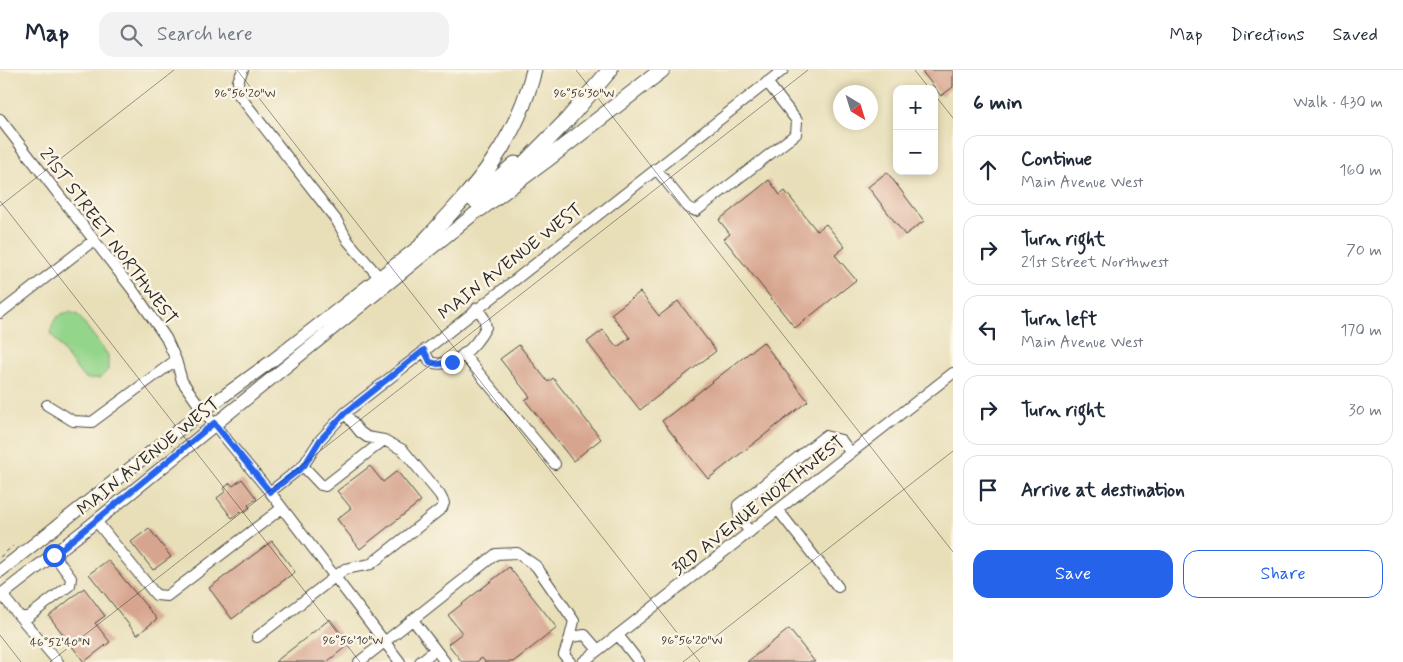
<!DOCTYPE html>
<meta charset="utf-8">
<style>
body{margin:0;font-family:Mynerve,sans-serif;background:#f2f2f3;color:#1f2937}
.controls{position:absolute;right:15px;top:15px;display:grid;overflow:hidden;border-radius:10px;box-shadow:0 2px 8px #0003}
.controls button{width:45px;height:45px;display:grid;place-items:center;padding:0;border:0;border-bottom:1px solid #e0e1e3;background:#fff;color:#1f2937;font:25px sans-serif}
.compass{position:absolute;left:833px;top:15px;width:45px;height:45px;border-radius:50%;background:#fff;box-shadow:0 2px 8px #0003;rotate:142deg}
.stop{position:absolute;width:15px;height:15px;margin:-11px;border:4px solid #2563eb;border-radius:50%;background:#fff}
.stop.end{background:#2563eb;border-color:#fff;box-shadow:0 1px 5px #0008}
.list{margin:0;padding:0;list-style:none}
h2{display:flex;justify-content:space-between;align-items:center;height:65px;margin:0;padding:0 20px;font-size:21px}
h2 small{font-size:16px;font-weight:400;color:#747a83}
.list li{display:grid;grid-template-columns:32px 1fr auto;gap:15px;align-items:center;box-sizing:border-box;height:70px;margin:0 10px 10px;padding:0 10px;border:1px solid #e0e1e3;border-radius:15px}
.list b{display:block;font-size:19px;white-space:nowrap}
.list p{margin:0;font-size:16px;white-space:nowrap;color:#747a83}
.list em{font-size:16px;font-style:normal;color:#747a83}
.actions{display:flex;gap:10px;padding:15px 20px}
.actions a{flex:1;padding:11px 0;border:1px solid #2563eb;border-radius:15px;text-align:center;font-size:18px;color:#2563eb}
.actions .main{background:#2563eb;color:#fff}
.icon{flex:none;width:28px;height:28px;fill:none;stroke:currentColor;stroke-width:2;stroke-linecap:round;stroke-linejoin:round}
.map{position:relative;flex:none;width:953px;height:592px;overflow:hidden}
header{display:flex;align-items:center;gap:30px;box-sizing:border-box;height:70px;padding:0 25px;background:#fff;border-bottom:1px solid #e0e1e3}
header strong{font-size:24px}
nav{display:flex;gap:28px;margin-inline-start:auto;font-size:18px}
.search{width:350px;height:45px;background:#f2f2f3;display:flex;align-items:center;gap:12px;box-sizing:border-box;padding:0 18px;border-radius:15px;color:#747a83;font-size:19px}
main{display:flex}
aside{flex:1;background:#fff}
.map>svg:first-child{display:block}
.grass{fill:#94d58c;stroke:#60805c}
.building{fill:#d7a58f}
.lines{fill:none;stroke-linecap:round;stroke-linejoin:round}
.minor-casing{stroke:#474640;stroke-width:12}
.major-casing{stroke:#474640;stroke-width:14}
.highway-casing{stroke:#474640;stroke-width:17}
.path{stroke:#474640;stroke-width:1;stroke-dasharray:4 4;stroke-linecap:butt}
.minor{stroke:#fff;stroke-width:10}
.major{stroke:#fff;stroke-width:12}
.highway{stroke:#fff;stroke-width:15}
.route{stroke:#2563eb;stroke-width:6}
.ticks{fill:none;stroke:#2b2b2b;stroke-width:1;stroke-opacity:0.45}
.labels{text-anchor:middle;stroke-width:5;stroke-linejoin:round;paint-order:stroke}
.street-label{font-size:18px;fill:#2b2b2b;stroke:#fcf5e5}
.ticks-label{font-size:12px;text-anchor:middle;fill:#2b2b2b;stroke:#fcf5e5;stroke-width:5;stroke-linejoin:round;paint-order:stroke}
</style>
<header>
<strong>Map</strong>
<div class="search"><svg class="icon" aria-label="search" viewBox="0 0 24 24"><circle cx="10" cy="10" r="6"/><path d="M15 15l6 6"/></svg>Search here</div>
<nav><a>Map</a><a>Directions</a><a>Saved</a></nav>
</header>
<main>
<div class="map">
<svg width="953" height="592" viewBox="0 0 953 592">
<rect width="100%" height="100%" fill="#fcf5e5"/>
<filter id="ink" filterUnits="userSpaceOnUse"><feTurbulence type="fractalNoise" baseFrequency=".02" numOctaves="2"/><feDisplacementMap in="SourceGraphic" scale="10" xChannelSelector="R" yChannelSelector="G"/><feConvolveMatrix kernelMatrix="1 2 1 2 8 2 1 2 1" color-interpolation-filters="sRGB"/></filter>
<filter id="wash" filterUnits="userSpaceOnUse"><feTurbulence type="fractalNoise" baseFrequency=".0096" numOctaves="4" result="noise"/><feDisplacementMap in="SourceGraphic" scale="20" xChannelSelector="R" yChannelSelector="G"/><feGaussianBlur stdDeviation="1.12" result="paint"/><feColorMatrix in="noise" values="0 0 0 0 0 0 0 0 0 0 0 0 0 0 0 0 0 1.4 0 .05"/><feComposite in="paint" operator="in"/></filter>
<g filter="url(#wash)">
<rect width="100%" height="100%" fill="#e8dfb9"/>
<path class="grass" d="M70,242L78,245L108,285V300L100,308L88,309L82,306L51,264C51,251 58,243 70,242Z"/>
<g id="blocks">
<path class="building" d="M921,0H953V17L941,26Z
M887,102L924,151L905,165L868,117Z
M769,110L780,125L785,121L817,161L826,154L845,177L835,185L856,210L795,258L724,169L730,164L719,150Z
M640,222L659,246L678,231L716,281L640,340L587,272L603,260L617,277L630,268L611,244Z
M763,272L808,331L708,409L662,351Z
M519,275L548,312L553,308L601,369L573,391L525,330L530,327L500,289Z
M370,396L383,412L397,401L421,431L360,479L337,449L351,438L337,421Z
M242,409L257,429L248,435L250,438L243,443L241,441L232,448L217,428L226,421L224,418L230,413L233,416Z
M149,458L171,487L153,500L131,472Z
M272,471L295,502L232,549L209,518Z
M108,490L157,549L137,565L89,504Z
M509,497L557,558L513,592H485L482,588L476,592H462L448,574L462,563L448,545Z
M84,518L105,546L95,553L110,572L84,592L49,546Z
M330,549L349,574L327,592H275Z
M789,559L815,592H747Z"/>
</g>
</g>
<g filter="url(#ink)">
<use href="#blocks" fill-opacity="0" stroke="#474640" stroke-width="1"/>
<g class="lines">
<defs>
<path id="minor" d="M243,0L238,11L239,25L337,151L348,171L380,208
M0,49L132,219L166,268L176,290L182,311L203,341L270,422L400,592
M656,99L687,137L696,141L796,64L797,51L767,12
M0,243L94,170
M424,280L430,292C454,300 476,276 486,257L484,248L477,238
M463,284L555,394
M47,335L73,351L92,352L176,290
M303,396L321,415L325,416L384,370
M270,422L303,396L320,370L345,343L783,0
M778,440L838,517
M96,451L156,525L167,526L282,438
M750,462L740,449L738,435L825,366L841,370L851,383
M2,525L20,547H28L70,515L71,508L54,485
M20,547L58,592
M413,550L445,592
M618,565L639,592
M257,567L345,499L371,494L442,438L444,433L440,425L403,380L384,370L367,367L360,362L345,343
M359,592L496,484L517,483L536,496L574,551L570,567
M420,592L435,580
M570,592L564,585L570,567L585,565L598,580
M583,592L953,303"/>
<path id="major" d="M0,501L203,341L273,290L423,173
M0,526L85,460L480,139"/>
<path id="highway" d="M511,107L568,49L610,0
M474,130L515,94
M480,139L545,91L662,0
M423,173C475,117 515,76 534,0"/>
</defs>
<use href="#minor" class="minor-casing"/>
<use href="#major" class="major-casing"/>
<use href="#highway" class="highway-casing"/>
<path class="path" d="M0,487L13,476"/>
<use href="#minor" class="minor"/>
<use href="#major" class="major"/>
<use href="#highway" class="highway"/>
</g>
</g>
<g class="lines" filter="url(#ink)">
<path class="route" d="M54,485L214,353L270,422L304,396L320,370L345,343L424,280L430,292L438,294L452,292"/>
</g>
<path class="ticks" d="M237,0L700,592M576,0L953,482M915,0L930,19M934,24L953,48M0,131L360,592M0,136L174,0M0,565L21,592M50,592L808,0M683,592L953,381"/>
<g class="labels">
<g class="street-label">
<text transform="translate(109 166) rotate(53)" y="6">21ST STREET NORTHWEST</text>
<text transform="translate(510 191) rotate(-38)" y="6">MAIN AVENUE WEST</text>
<text transform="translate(148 386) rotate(-39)" y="6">MAIN AVENUE WEST</text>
<text transform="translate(758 435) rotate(-38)" y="6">3RD AVENUE NORTHWEST</text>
</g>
</g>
<g class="ticks-label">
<text x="245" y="27">96°56'20"W</text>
<text x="584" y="27">96°56'30"W</text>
<text x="353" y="574">96°56'10"W</text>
<text x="692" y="574">96°56'20"W</text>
<text x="60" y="576">46°52'40"N</text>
</g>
</svg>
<div class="controls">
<button>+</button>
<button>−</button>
</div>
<svg class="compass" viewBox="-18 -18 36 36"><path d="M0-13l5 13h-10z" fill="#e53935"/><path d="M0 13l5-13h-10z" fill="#747a83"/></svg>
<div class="stop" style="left:54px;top:485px"></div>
<div class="stop end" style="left:452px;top:292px"></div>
</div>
<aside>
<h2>6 min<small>Walk · 430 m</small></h2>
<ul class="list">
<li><svg class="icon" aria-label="ahead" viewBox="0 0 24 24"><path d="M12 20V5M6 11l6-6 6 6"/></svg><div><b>Continue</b><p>Main Avenue West</p></div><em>160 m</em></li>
<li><svg class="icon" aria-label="right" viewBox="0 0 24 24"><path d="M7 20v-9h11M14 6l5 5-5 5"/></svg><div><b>Turn right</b><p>21st Street Northwest</p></div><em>70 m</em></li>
<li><svg class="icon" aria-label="left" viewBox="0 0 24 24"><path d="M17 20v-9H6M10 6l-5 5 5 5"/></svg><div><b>Turn left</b><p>Main Avenue West</p></div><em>170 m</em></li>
<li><svg class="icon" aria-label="right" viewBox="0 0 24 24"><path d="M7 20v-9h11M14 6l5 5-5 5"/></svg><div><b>Turn right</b></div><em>30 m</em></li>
<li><svg class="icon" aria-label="arrive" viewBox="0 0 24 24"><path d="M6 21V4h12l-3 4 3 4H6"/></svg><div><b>Arrive at destination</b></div></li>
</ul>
<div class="actions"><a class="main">Save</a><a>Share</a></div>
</aside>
</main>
